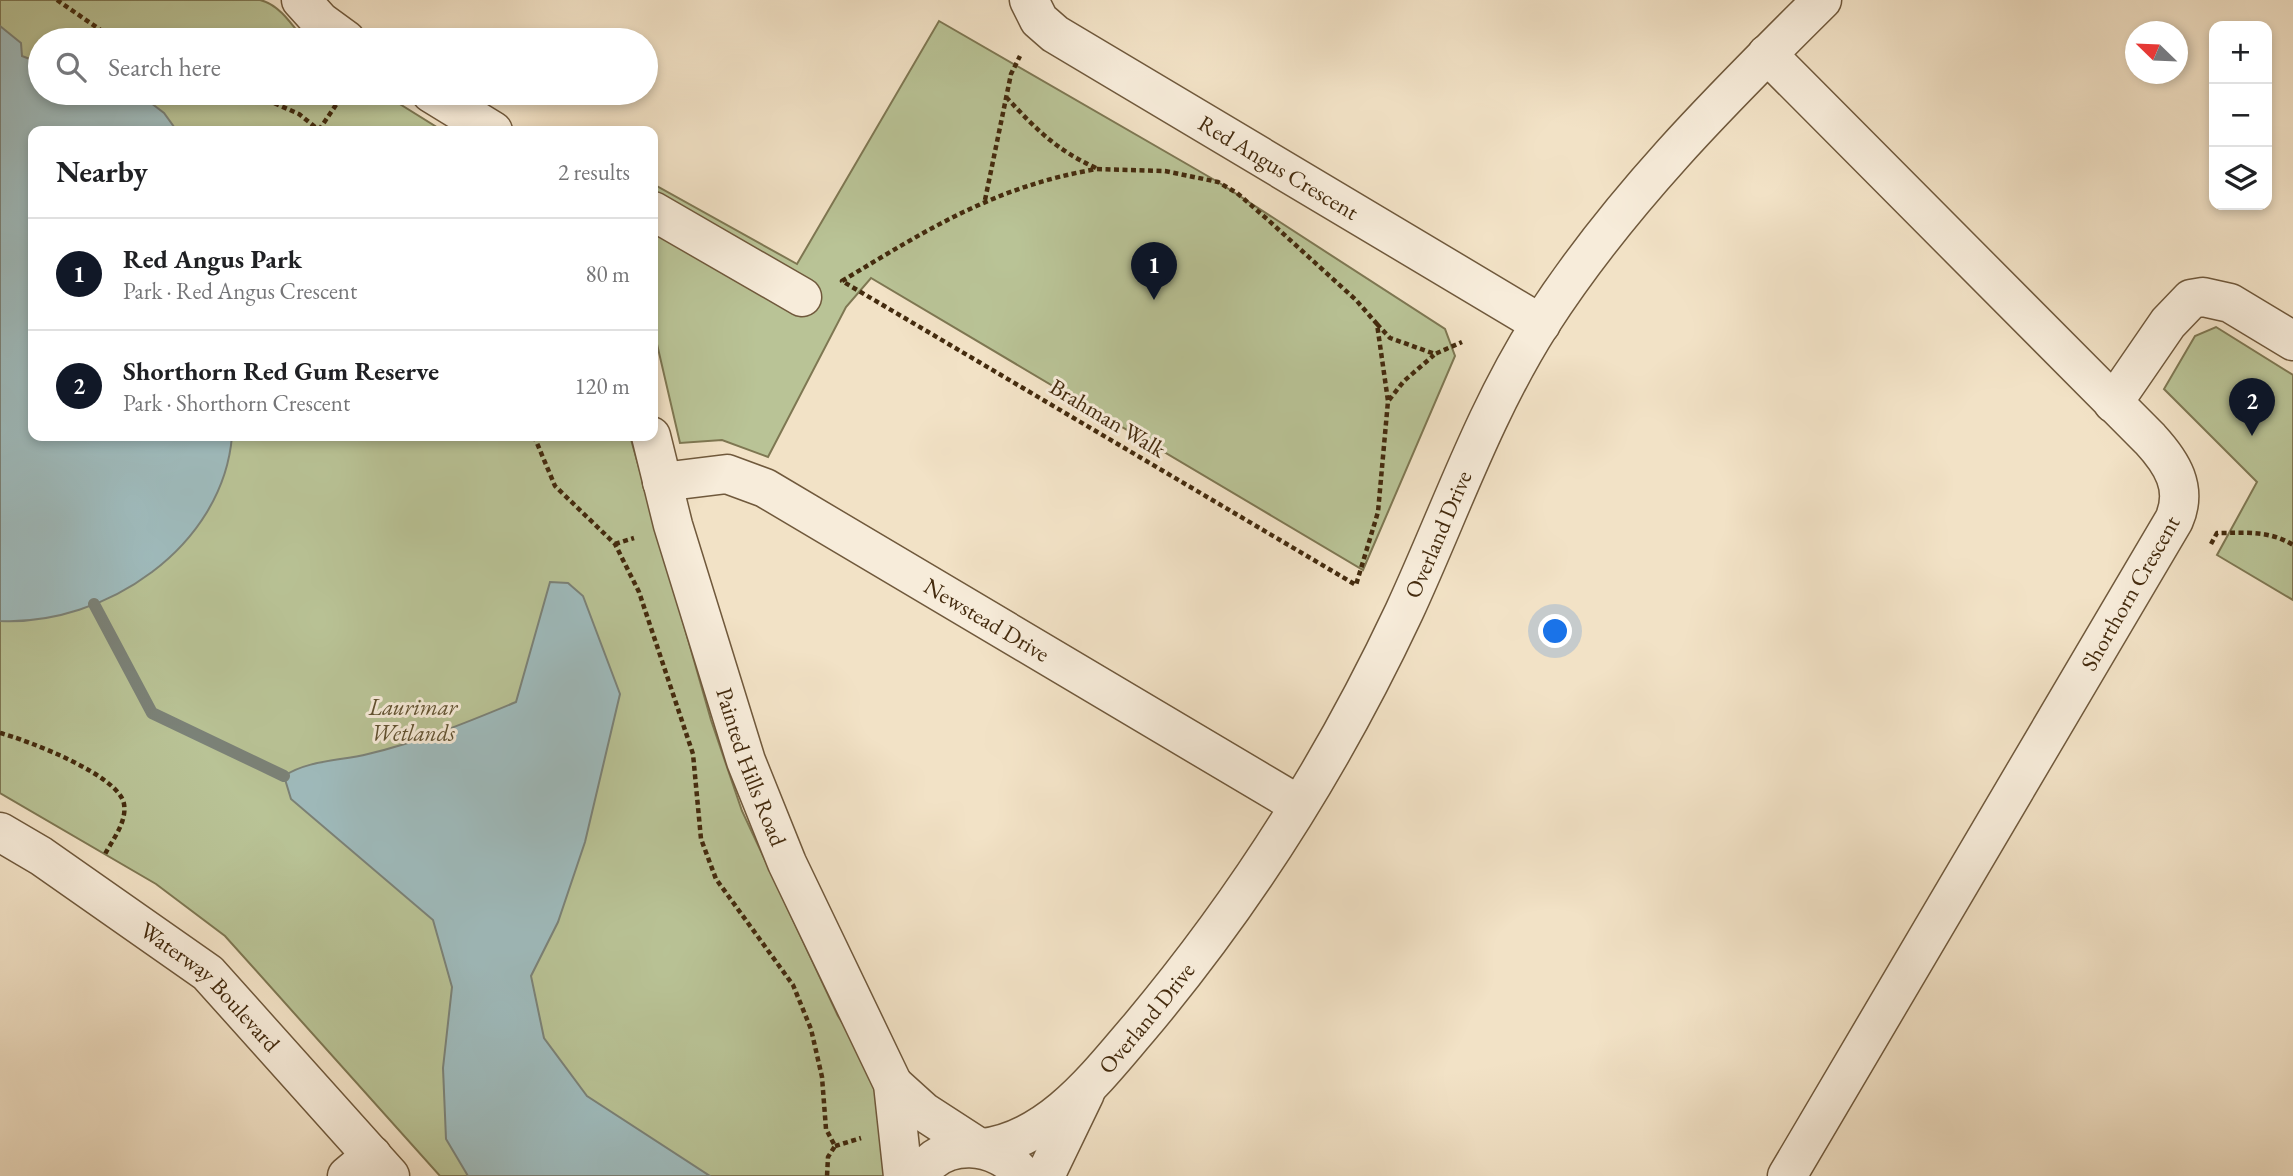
<!DOCTYPE html>
<meta charset="utf-8">
<style>
body{margin:0;font-family:"EB Garamond",serif;background:#f6f6f6;color:#202124}
.controls{position:absolute;right:21px;top:21px;display:grid;overflow:hidden;border-radius:14px;box-shadow:0 4px 10px #0003}
.controls button{width:63px;height:63px;display:grid;place-items:center;padding:0;border:0;border-bottom:2px solid #e0e0e0;background:#fff;color:#202124;font:35px sans-serif}
.compass{position:absolute;left:2125px;top:21px;width:63px;height:63px;border-radius:50%;background:#fff;box-shadow:0 4px 10px #0003;rotate:293deg}
.you{position:absolute;left:1556px;top:632px;width:24px;height:24px;margin:-18px;border:5px solid #fff;border-radius:50%;background:#1a73e8;box-shadow:0 0 0 10px #1a73e833}
.badge{display:grid;place-items:center;width:46px;height:46px;border-radius:50%;background:#111827;color:#fff;font-size:23px;font-weight:700}
.pin{position:absolute;translate:-50% -58px;filter:drop-shadow(0 2px 4px #0008)}
.pin::after{content:'';position:absolute;top:37px;width:24px;height:21px;background:inherit;clip-path:polygon(0 0,100% 0,50% 100%)}
.list{margin:0;padding:0;list-style:none}
h2{display:flex;justify-content:space-between;align-items:center;height:91px;margin:0;padding:0 28px;font-size:30px}
h2 small{font-size:23px;font-weight:400;color:#757577}
.list li{display:grid;grid-template-columns:46px 1fr auto;gap:21px;align-items:center;box-sizing:border-box;height:112px;padding:0 28px;border-top:2px solid #e0e0e0}
.list b{display:block;font-size:26px;white-space:nowrap}
.list p{margin:0;font-size:23px;white-space:nowrap;color:#757577}
.list em{font-size:23px;font-style:normal;color:#757577}
.icon{flex:none;width:38px;height:38px;fill:none;stroke:currentColor;stroke-width:2;stroke-linecap:round;stroke-linejoin:round}
.map{position:relative;flex:none;width:2293px;height:1176px;overflow:hidden}
.search{position:absolute;background:#fff;box-shadow:0 4px 10px #0003;left:28px;top:28px;width:630px;height:77px;display:flex;align-items:center;gap:18px;box-sizing:border-box;padding:0 24px;border-radius:38px;color:#757577;font-size:26px}
.panel{position:absolute;background:#fff;box-shadow:0 4px 10px #0003;left:28px;top:126px;width:630px;height:315px;border-radius:14px}
.map>svg:first-child{display:block}
.green{fill:#b9c396;stroke:#7e7752;stroke-width:2}
.water{fill:#9fbcbe;stroke:#7b8278;stroke-width:2}
.lines{fill:none;stroke-linecap:round;stroke-linejoin:round}
.stream{stroke:#7b8278;stroke-width:12}
.minor-casing{stroke:#70593c;stroke-width:41}
.path{stroke:#442b0e;stroke-width:4.5;stroke-dasharray:5 3.5;stroke-linecap:butt}
.minor{stroke:#f7ecda;stroke-width:38}
.labels{text-anchor:middle;stroke-width:6;stroke-linejoin:round;paint-order:stroke}
.street-label{font-size:23px;fill:#442b0e;stroke:#f7ecda}
.park-label{font-size:23px;font-style:italic;fill:#615130;stroke:#f7ecda}
</style>
<div class="map">
<svg width="2293" height="1176" viewBox="0 0 2293 1176">
<rect width="100%" height="100%" fill="#f2e2c6"/>
<filter id="stains"><feTurbulence type="fractalNoise" baseFrequency=".00286" numOctaves="4"/><feColorMatrix values="0 0 0 0 .2 0 0 0 0 .09 0 0 0 0 .02 0 0 0 .5 -.17"/></filter>
<radialGradient id="worn" r=".72"><stop offset=".6" stop-color="#630" stop-opacity="0"/><stop offset="1" stop-color="#630" stop-opacity=".3"/></radialGradient>
<path class="green" d="M0,0H260C279,4 293,26 304,40H40V93H382L443,131H33V436H630L711,720L742,811L838,1016L867,1061L897,1176H440L225,936L156,884L0,793Z
M939,21L1218,182L1445,329L1455,356L1363,570L871,278L846,307L768,457L722,440L680,443L653,327V184L797,264Z
M2216,327L2293,375V600L2217,555L2257,482L2164,389L2195,336Z"/>
<path class="water" d="M0,26L21,43L22,56L40,63V93H138L164,113L177,131H33V436H232C223,547 105,626 0,621Z
M550,582L568,583L583,596L620,694L585,842L558,922L531,976L544,1038L587,1096L710,1176H468L446,1139L443,1068L452,987L433,920L291,799L284,776C308,760 340,761 368,754C419,742 468,722 516,702Z"/>
<g class="lines">
<path class="stream" d="M94,604L152,713L284,776"/>
<defs>
<g id="minor">
<path d="M301,0L320,21L346,40"/>
<path id="s1" d="M1029,0L1039,20L1055,34L1541,324"/>
<path d="M1767,54L2150,439C2172,463 2188,488 2174,520L1787,1176"/>
<path d="M431,93L493,131"/>
<path d="M653,211L802,297"/>
<path d="M2113,403L2168,323L2191,299L2203,297L2230,303L2293,341"/>
<path id="s2" d="M651,436L673,525L746,761L787,863L893,1084L903,1176"/>
<path id="s3" d="M662,482L727,474L765,488L1299,805"/>
<path id="s4" d="M0,832L41,856L208,973L390,1176"/>
<path d="M893,1084L924,1112L978,1147"/>
<path id="s5" d="M982,1148C1050,1140 1097,1077 1139,1028C1245,902 1334,761 1404,612C1449,515 1483,414 1541,323C1619,202 1720,101 1822,0"/>
<path d="M347,1176L372,1155"/>
<path d="M919,1176C942,1137 998,1141 1023,1176"/>
<path d="M1045,1176L1085,1093"/>
</g>
</defs>
<use href="#minor" class="minor-casing"/>
<path class="path" d="M57,0L115,40
M251,93L299,114L320,131
M1006,97C1036,129 1056,150 1096,168
M319,130L344,93
M1097,169L1165,171L1218,182L1237,193L1267,219L1356,300L1377,324L1388,401L1378,512L1356,585L842,281C928,229 996,186 1097,169Z
M985,200L1011,74L1020,56
M1377,324L1390,338L1435,354L1462,342
M1389,400L1404,381L1434,355
M534,436L555,486L615,544L639,592L693,754L701,839L716,879L793,985L811,1029L822,1077L826,1129L835,1146L828,1157L827,1176
M615,544L634,538
M2211,544L2217,533C2245,533 2269,530 2293,545
M0,733C27,740 119,775 124,804C127,822 113,839 105,854
M835,1146L861,1138"/>
<use href="#minor" class="minor"/>
</g>
<g class="labels">
<g class="street-label">
<text dy="8" stroke="none"><textPath href="#s1" startOffset="304">Red Angus Crescent</textPath></text>
<text transform="translate(1108 418) rotate(31)" y="8">Brahman Walk</text>
<text dy="8" stroke="none"><textPath href="#s5" startOffset="782">Overland Drive</textPath></text>
<text transform="translate(2130 593) rotate(-60)" y="8">Shorthorn Crescent</text>
<text dy="8" stroke="none"><textPath href="#s3" startOffset="364">Newstead Drive</textPath></text>
<text dy="8" stroke="none"><textPath href="#s2" startOffset="346">Painted Hills Road</textPath></text>
<text dy="8" stroke="none"><textPath href="#s4" startOffset="262">Waterway Boulevard</textPath></text>
<text dy="8" stroke="none"><textPath href="#s5" startOffset="215">Overland Drive</textPath></text>
</g>
<g class="park-label">
<text x="413" y="715">Laurimar<tspan x="413" dy="26">Wetlands</tspan></text>
</g>
</g>
<rect width="100%" height="100%" filter="url(#stains)"/>
<rect width="100%" height="100%" fill="url(#worn)"/>
</svg>
<div class="controls">
<button>+</button>
<button>−</button>
<button><svg class="icon" aria-label="layers" viewBox="0 0 24 24"><path d="M12 4l9 5-9 5-9-5zM3 14l9 5 9-5"/></svg></button>
</div>
<svg class="compass" viewBox="-18 -18 36 36"><path d="M0-13l5 13h-10z" fill="#e53935"/><path d="M0 13l5-13h-10z" fill="#757577"/></svg>
<div class="you"></div>
<div class="pin badge" style="left:1154px;top:300px">1</div>
<div class="pin badge" style="left:2252px;top:436px">2</div>
<div class="search"><svg class="icon" aria-label="search" viewBox="0 0 24 24"><circle cx="10" cy="10" r="6"/><path d="M15 15l6 6"/></svg>Search here</div>
<section class="panel">
<h2>Nearby<small>2 results</small></h2>
<ul class="list">
<li><span class="badge">1</span><div><b>Red Angus Park</b><p>Park · Red Angus Crescent</p></div><em>80 m</em></li>
<li><span class="badge">2</span><div><b>Shorthorn Red Gum Reserve</b><p>Park · Shorthorn Crescent</p></div><em>120 m</em></li>
</ul>
</section>
</div>
